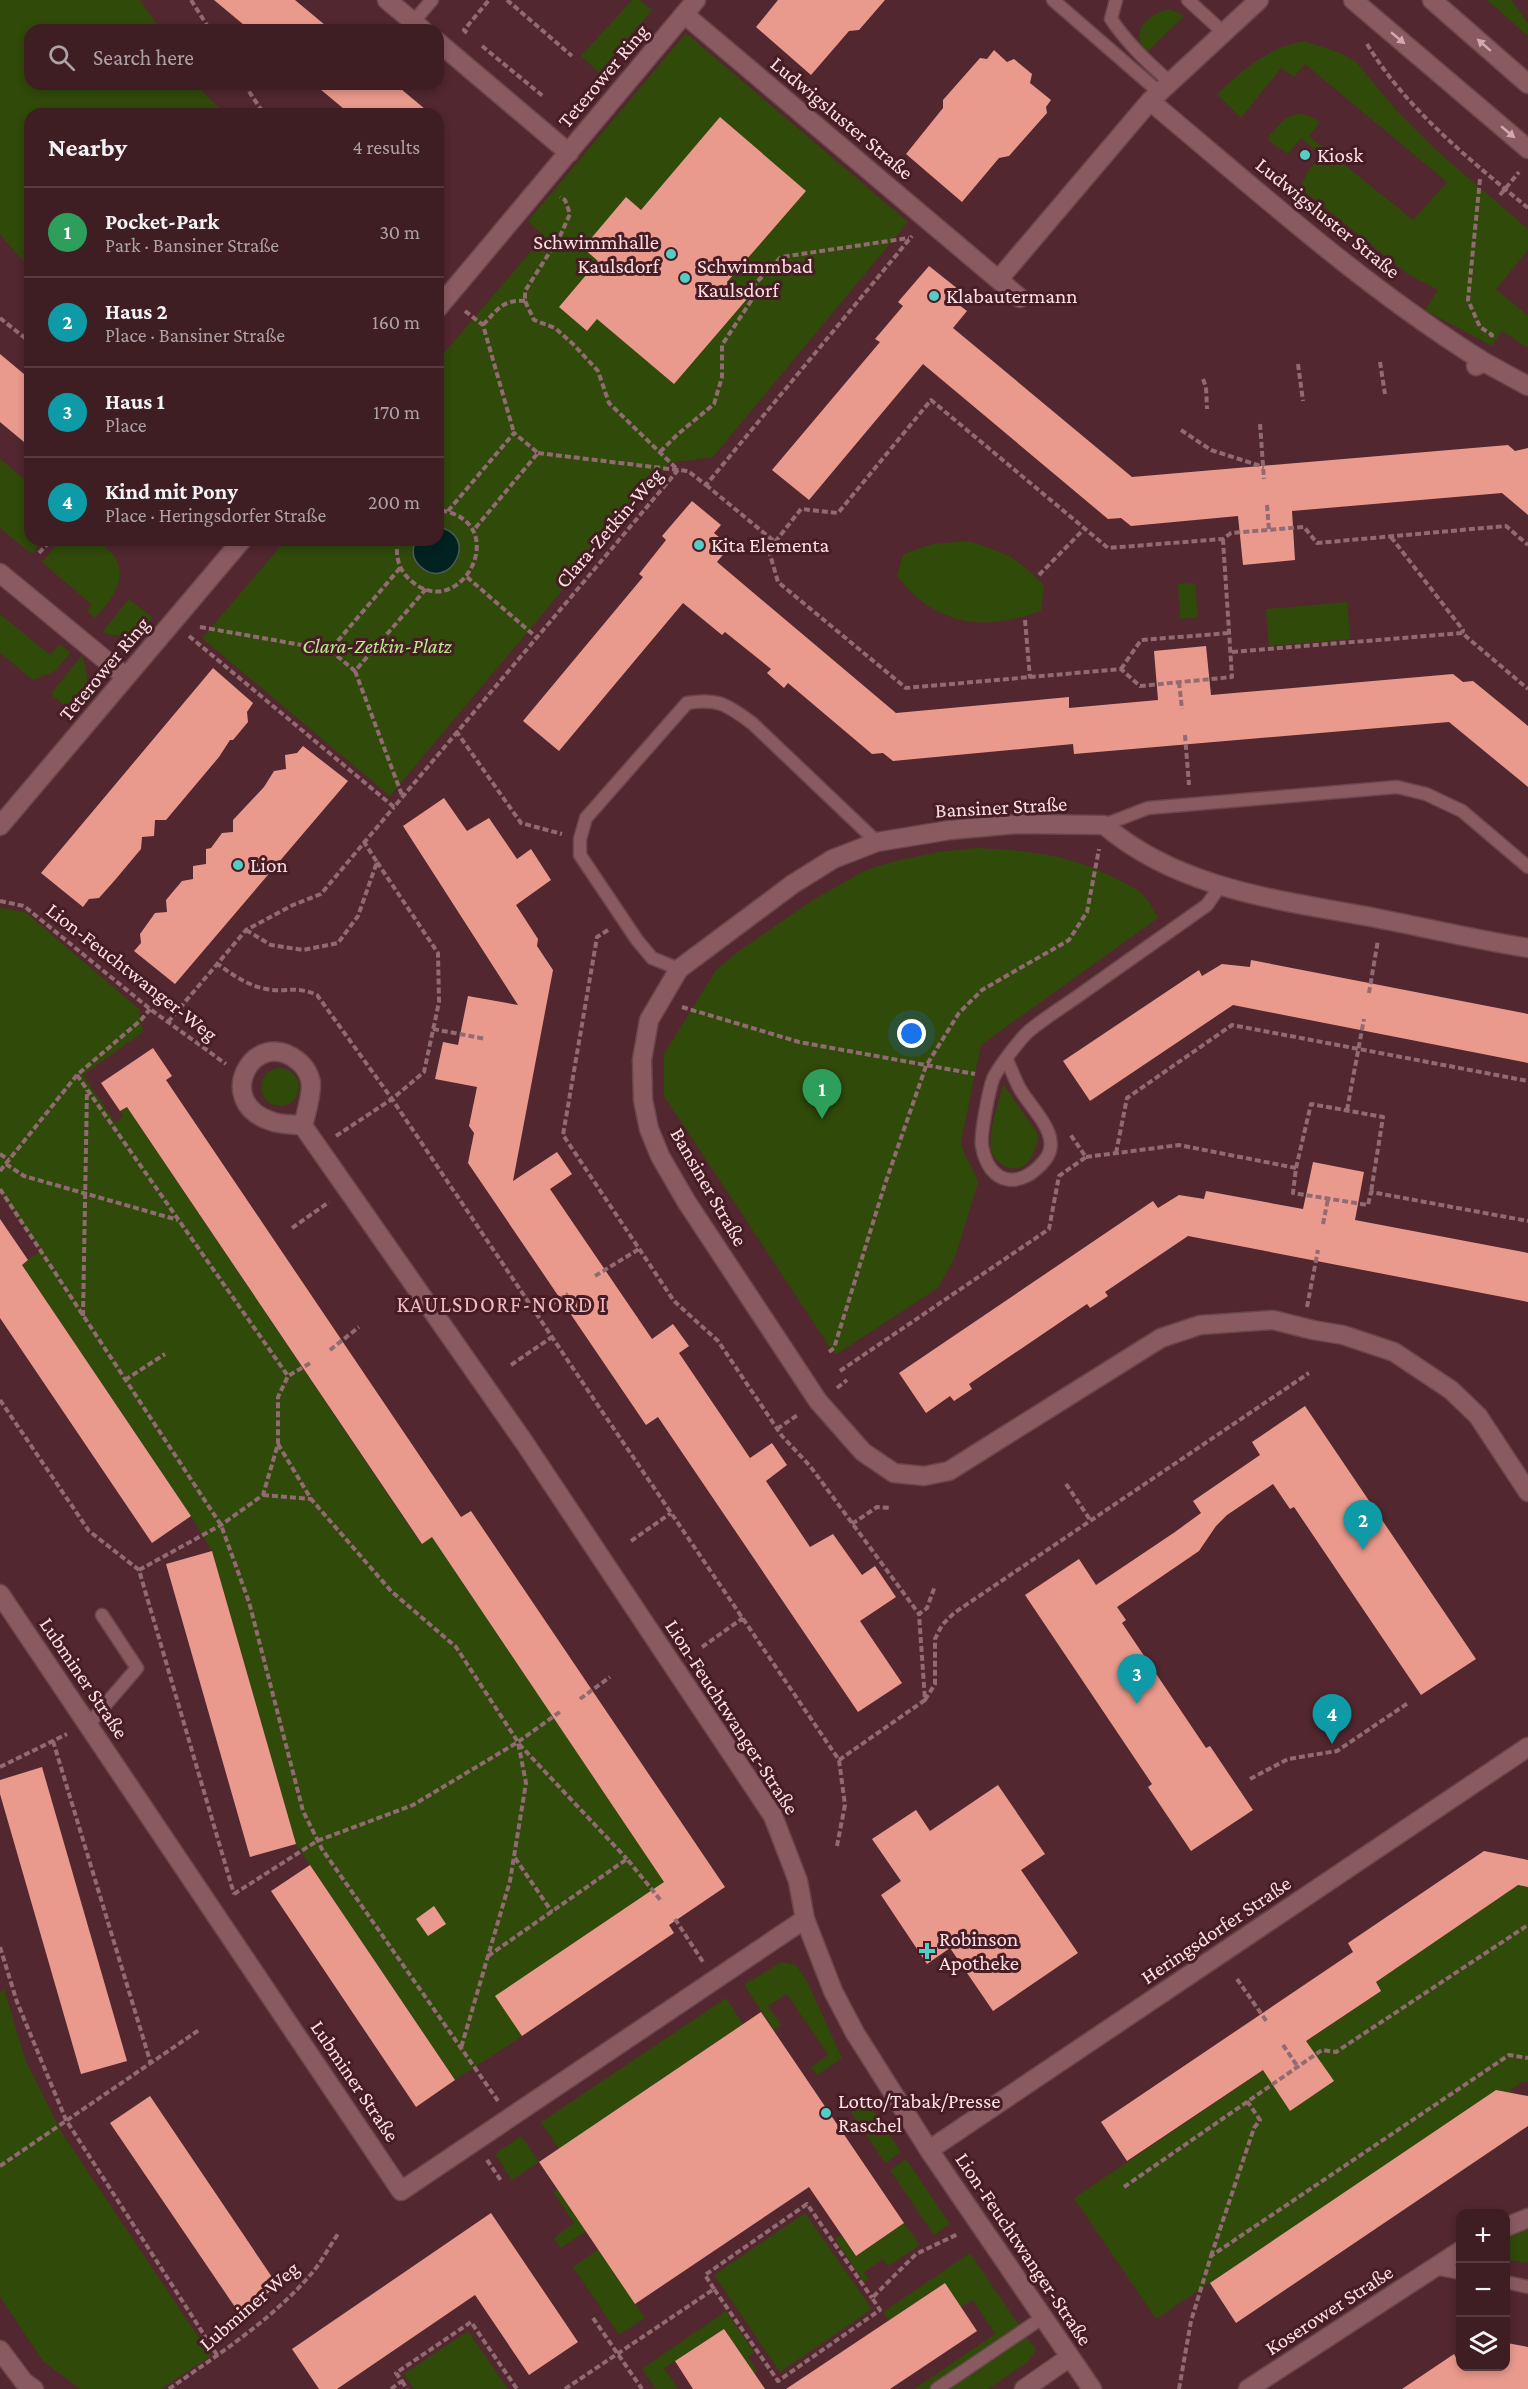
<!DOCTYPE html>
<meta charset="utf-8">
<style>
body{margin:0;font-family:"Crimson Pro",serif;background:#45262b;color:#f1f3f6}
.controls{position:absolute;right:18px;bottom:18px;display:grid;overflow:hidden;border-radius:12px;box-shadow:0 3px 9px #0003}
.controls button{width:54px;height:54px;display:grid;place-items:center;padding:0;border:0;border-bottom:2px solid #573b41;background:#3e1d23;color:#f1f3f6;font:30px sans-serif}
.you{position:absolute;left:912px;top:1034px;width:21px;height:21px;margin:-15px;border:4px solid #fff;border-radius:50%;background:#1a73e8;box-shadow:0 0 0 9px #1a73e833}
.badge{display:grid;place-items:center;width:39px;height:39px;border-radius:50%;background:#54cdc7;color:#fff;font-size:20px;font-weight:700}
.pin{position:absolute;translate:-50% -50px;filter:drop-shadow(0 2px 3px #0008)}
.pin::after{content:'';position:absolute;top:32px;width:21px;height:18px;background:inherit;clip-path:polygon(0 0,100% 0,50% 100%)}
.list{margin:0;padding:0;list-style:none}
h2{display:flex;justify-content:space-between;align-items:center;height:78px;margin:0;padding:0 24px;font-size:26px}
h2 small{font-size:20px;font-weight:400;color:#ada2a6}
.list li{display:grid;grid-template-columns:39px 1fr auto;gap:18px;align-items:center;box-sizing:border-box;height:90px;padding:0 24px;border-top:2px solid #573b41}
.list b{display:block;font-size:22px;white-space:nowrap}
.list p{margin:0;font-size:20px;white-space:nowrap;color:#ada2a6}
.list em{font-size:20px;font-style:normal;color:#ada2a6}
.icon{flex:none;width:33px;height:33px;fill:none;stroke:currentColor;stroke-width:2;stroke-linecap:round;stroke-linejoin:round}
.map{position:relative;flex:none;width:1528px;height:2389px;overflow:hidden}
.search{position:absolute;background:#3e1d23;box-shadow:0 3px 9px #0003;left:24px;top:24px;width:420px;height:66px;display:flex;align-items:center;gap:15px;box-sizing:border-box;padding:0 21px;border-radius:18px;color:#ada2a6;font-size:22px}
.panel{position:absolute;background:#3e1d23;box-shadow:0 3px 9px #0003;left:24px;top:108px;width:420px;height:438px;border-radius:18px}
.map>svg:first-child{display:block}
.green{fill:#304a0a}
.water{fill:#002220;stroke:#4c5b5a;stroke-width:1.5}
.building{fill:#ea9a8d}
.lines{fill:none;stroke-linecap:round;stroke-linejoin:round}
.lane-casing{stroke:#6a454c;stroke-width:15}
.street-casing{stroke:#6a454c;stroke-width:21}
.secondary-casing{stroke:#6a454c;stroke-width:21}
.path{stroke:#916b71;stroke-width:4;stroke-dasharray:6 3;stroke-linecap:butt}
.lane{stroke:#8a5a61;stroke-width:12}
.street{stroke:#8a5a61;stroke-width:18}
.secondary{stroke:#8a5a61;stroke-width:18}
.oneway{fill:#cfaaaf}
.poi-dot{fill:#54cdc7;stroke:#471d25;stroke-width:2}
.labels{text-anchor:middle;stroke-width:6;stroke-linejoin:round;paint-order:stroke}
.street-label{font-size:21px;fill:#fde0e3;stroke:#471d25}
.poi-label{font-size:21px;fill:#fde0e3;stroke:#471d25;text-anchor:start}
.park-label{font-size:21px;font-style:italic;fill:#bae88c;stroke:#471d25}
.neighbourhood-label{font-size:22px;letter-spacing:1.5px;fill:#f1bac1;stroke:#471d25}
</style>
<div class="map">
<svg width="1528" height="2389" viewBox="0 0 1528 2389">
<rect width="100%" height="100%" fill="#52272f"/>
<path class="green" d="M0,0H140L161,30H30V84H198L208,98L227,114H30V268L0,235Z
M632,0H640L652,10L599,73L581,56Z
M1487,0H1511L1528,23V36Z
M1170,9L1184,16L1147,52C1127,33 1150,12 1170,9Z
M686,33L908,222L713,457L669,463L390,796L202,638L286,540H438V360L544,236L528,221Z
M1304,41L1343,54L1357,63L1397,111L1436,150L1528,229V250L1496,289L1528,316V348L1502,331L1492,346L1425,310L1438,290L1409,275L1300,188L1308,171L1321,155L1301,138L1288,154L1267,139C1283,119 1294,104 1320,122L1309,136L1413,220L1447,182L1305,64L1294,77L1281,68L1241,118L1217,94C1243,70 1268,47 1304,41Z
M0,459L30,484V540H43L32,554L0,528Z
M60,540H97C102,545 110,550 114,556C129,580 110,602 95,618L87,611L91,604L42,562Z
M969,541C1005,553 1018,557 1044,586L1041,611C984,632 936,626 897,576L903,554L933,544Z
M1195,583L1198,617L1180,619L1178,584Z
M129,599L153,618C138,634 122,640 102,632Z
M1347,602L1350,639L1269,646L1266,609Z
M0,614L50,655L60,644L70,653L55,671L33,680L0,653Z
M82,655C89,680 91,693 76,715L53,696L52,692Z
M976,848C1028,850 1067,854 1115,878C1125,883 1139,889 1146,898C1151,904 1154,911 1158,918L981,1045L961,1142C964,1158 975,1168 978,1183L955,1257L938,1288L835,1355L664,1096V1054L716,970L736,953L814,899L866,870L895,861L938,852Z
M0,908L25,912L139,1009L143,1032L83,1075L116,1123L123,1116L120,1111L127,1107L421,1544L432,1537L673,1894L522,2036L455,2080L296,1844L212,1551L191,1516L22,1265L41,1250L0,1193Z
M261 1087a19 19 0 1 1 38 0a19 19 0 1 1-38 0Z
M1003,1084L1038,1134C1038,1154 1023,1179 1001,1164C996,1160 992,1155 991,1149C988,1129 999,1104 1003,1084Z
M1518,1885L1528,1887V2082H1523L1510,2090L1517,2101L1509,2107L1497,2090L1156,2319L1074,2198L1381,1991L1376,1982Z
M781,1962L796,1965L807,1981L842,2058L817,2075L811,2067L828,2055L787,1994L768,2006L781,2025L774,2030L744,1985Z
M4,1989L26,2061L62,2133L211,2356L161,2389H80L43,2361L0,2297V1992Z
M726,1998L743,2024L559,2149L541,2122Z
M867,2101L901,2152L885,2163L851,2112Z
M521,2136L539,2162L512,2180L495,2154Z
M906,2159L950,2224L934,2235L890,2170Z
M557,2189L578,2220L600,2206L608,2216L561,2248L554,2238L574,2223L553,2192Z
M655,2210L602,2254L645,2318L619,2335L573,2267Z
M805,2213L872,2309L780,2372L714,2275Z
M904,2223L920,2245L888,2266L883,2259L864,2272L869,2279L864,2282L835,2239L841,2235L856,2256Z
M1528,2227V2263L1506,2259V2235Z
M970,2253L1036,2350L1028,2362L988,2389H914L995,2334L973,2300L961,2307L944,2283L889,2320L883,2312Z
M726,2311L754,2352L748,2357L757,2371L754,2373L724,2329L664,2368L678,2389H656L642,2369Z
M468,2331L508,2389H414L404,2374Z"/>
<path class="water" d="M438,527C482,535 448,594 420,566C412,559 412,549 416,540H438Z"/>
<path class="building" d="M214,0H295L331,30H250Z
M778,0H885L859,30L849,31L811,75L756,27Z
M994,50L1007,62L1014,59L1032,74L1030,83L1051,100L1046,107L1047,113L1009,156L999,158L962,202L906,154L943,108V100L980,58L987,59Z
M314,84H395L431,114H350Z
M720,117L806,191L727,282L747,299L674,384L597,319L587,331L559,307L598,261L583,248L626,197L641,210Z
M929,266L958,289L950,298L967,311L953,328L1132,477L1508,445L1515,451L1528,448V515L1502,493L1292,511L1295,560L1243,565L1238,516L1131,526L1121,518L1108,519L923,364L809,500L772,470L880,342L875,339L903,306L898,302Z
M0,354L30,379V447L0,422Z
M692,501L721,525L714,533L730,546L717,562L896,713L1069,697V708L1158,700L1154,651L1206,646L1211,695L1453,674L1463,682L1473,681L1528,726V787L1449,722L1074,754L1073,744L893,761L883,753L872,754L788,683L784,688L767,673L771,669L725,632L722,635L683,603L559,751L523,721L643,577L639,574L666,540L662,536Z
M213,668L253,703L247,712L248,722L233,740H230L219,757L166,820H155L154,836L142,837L141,849L115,880L99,898L89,899L83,907L41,873Z
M303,746L348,781L175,984L134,951L141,943L140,934L155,913L167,912L166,900L182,881L193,879V866L206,864V849L211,848L222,833L233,832V820L264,787L274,771L286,769L285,755L297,753Z
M444,798L467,831L489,818L517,859L531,849L551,880L516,905L538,939L537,946L553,970L513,1181L557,1152L572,1174L550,1189L652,1339L673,1324L689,1346L679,1353L750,1458L772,1443L787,1465L766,1481L810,1547L833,1534L862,1575L875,1566L896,1597L860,1621L902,1683L858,1712L658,1417L646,1425L468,1163L474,1133L469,1126L477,1087L435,1079L443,1042L458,1045L468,996L518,1005L403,826Z
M1251,960L1528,1014V1063L1233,1005L1090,1101L1063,1061L1199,970L1202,976L1222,964L1250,967Z
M153,1048L172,1076L166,1080L461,1517L471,1511L725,1887L669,1925L674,1933L522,2036L495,1996L664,1882L432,1537L422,1544L127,1107L120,1111L101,1083Z
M1313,1162L1364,1172L1355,1220L1528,1253V1302L1188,1236L1105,1292L1108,1296L1090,1308L1087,1304L969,1384L972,1389L954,1401L950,1396L926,1413L899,1373L1153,1201L1158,1208L1179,1195L1204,1199L1206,1191L1303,1209Z
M0,1219L28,1260L22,1265L191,1516L152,1543L0,1318Z
M1305,1406L1476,1659L1421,1695L1294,1507L1290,1509L1273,1484L1227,1515L1216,1526L1199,1551L1117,1607L1126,1620L1122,1623L1206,1748L1210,1746L1253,1810L1191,1851L1148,1787L1152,1784L1025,1595L1079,1559L1096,1585L1175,1532L1201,1513L1193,1501L1260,1455L1252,1442Z
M212,1551L296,1844L250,1857L166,1564Z
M42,1767L127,2061L81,2074L0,1794V1780Z
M998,1785L1045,1854L1021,1870L1078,1953L993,2011L950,1948L927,1964L881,1895L901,1881L872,1839L916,1810L930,1831Z
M1484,1851L1528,1860V1887L1518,1885L1376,1982L1381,1991L1306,2041L1334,2081L1290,2111L1263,2070L1127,2161L1101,2122L1353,1952L1348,1943Z
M310,1865L455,2080L416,2107L271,1891Z
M434,1906L446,1924L428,1936L416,1919Z
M761,2012L904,2223L856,2256L809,2187L635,2304L539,2162Z
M1496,2090L1528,2096V2126L1236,2323L1210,2283Z
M150,2096L278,2286L239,2313L110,2123Z
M491,2213L578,2342L529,2375L475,2295L337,2389H319L292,2349Z
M945,2283L977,2331L890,2389H786Z
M724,2329L765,2389H693L675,2361Z
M1507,2343L1528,2347V2389H1402L1454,2354L1461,2367H1506Z"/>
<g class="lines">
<defs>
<path id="lane" d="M1053,0L1159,92
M1116,0L1111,19C1128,44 1147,62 1170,82
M1188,0L1224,33
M413,22L432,0
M1104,825L1148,808L1397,787L1426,794L1462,811L1528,867
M679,969L652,958L637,940L580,855V839L586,818L687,703C719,698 727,705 752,723L877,842
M1007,1060C1011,1069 1015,1080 1020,1089C1031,1109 1064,1136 1045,1160C1021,1190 989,1186 982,1146C980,1135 989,1090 993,1079C997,1069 1020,1039 1029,1031C1047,1016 1069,1003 1088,989C1128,961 1167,933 1207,905L1220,886
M88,1725L137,1668L102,1615
M1435,2268L1460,2273
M1506,2282L1528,2287
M937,2389L1042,2318"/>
<path id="street" d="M387,0L423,30
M684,14L1020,298
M438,42L569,153
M1150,101C1259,192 1364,287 1484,362
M999,279L1150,101L1259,0
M438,308L696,0
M1476,366L1484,362L1528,386
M0,573L126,677
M0,826L242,540
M1528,948C1477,940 1427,928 1376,918C1281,900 1180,890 1104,825L1017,824L950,830L877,842L833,859L793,884L679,969L649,1020L642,1060L643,1100L649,1129L660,1156L686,1201L818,1401L863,1452L894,1473L924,1476L949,1471L1161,1338L1200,1325L1273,1320L1313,1330L1343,1335L1394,1352L1451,1390L1478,1416L1528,1492
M303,1126C293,1124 281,1125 271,1121C212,1102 254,1025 298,1061C305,1066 311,1077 311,1085C311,1098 306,1113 303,1126L524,1442L773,1816L798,1881L805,1919L833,1991L855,2033L929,2150L1092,2389
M0,1594L401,2191L805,1919
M929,2150L1528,1747
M1506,2227L1528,2218
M0,2350L24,2382L34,2389
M1024,2389L1070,2357
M1248,2389L1460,2251"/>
<path id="secondary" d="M1353,0L1528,149
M1432,0L1528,84"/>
</defs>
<use href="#lane" class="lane-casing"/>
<use href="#street" class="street-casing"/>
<use href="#secondary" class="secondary-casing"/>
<path class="path" d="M191,0L210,30
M507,0L572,56
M467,33L464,30L489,0
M1367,44C1407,110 1469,159 1528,208
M482,46L544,97
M244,84L264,114
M1480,179L1468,300L1480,327L1492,335L1491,339
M1500,195L1519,172
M465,311L483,325L514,433
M0,318L30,342
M483,325C497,310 503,299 525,301
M1380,362L1385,394
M1298,364L1303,401
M1203,379L1206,387L1207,409
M1260,424L1264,479
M1181,430L1211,450L1264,467
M660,452L678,434L714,404L722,377V345L751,301L754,285L781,257L909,238
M538,453L678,470L609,403L598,371L573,344L555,328L534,320L525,301V291L560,236L570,214L565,200L560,197
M706,485L775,542L769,551L778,582L906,688L1121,669L1140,686L1232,677L1223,540
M1267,505L1269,530
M448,511L514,433L538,453L472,532
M1391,537L1463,630L1462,633
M398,540C395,554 398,568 408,578C459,629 517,520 438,510
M775,542L801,509L838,513L931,400L1108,548L1223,539L1231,533L1304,527L1317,543L1506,526L1528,545
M39,553L51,540
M400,568L330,650L355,671L426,589
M1039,575L1085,528
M467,577L536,637
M1025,620L1030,678
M200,627L330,650
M189,636L394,807L678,470L688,471L706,485L912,236
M1232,652L1462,633L1528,689
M1121,669L1141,640L1230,633
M355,671L402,795
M1179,682L1182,709
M456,731L521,823L562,834
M1185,735L1189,785
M0,901L24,906L150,1009L226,1064
M246,930L271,945L303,950L338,943L358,916L377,862L364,842
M608,930L597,937L563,1135L674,1301L718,1341L782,1436L810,1466L919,1614
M216,963C232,974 246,985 266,989C286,993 295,985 317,995L392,1099L595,1401L839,1760L845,1805L837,1846
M1369,993L1378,940
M682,1007L799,1042L975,1074
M168,1022L246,930L293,905L321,894L394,807
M433,1029L486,1039
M77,1075L288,1376
M1347,1110L1364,1019
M336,1136L392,1099L424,1072L439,1002L438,953L377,862
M1116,1153L1127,1098L1232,1025L1528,1081
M0,1154L9,1160
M1086,1157L1179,1145L1296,1168L1293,1193L1368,1205L1371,1192L1528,1221
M6,1164L24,1176L178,1220
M1296,1168L1311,1104L1383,1117L1371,1192
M0,1171L77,1075L141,1020L150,1009
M0,1189L221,1525L249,1602L303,1811L322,1849L498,2101
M1323,1224L1328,1199
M292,1228L329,1202
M595,1276L639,1249
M1307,1307L1318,1250
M536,1314L568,1294
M83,1316L87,1090
M330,1350L359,1327
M829,1352L834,1348L885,1184L926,1066L959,1013L982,990L1069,940L1087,912L1099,849
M511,1365L552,1337
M840,1371L1049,1229L1059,1176L1086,1157L1070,1134
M125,1380L165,1354
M837,1388L847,1380
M0,1400L89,1531L139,1570L234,1894
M777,1429L799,1414
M278,1444L311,1499L391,1591L456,1647L518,1742L526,1783L510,1881L461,2048
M1066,1484L1091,1521
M263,1495L311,1499
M852,1524L877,1507L891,1508
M631,1541L671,1513
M139,1570L221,1525L263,1495L278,1444V1397L288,1376L312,1362
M702,1647L743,1618
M580,1699L610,1677
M925,1700L935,1684V1639L942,1625L954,1613L1309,1373
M53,1741L151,2064
M519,1744L627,1859
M839,1760L925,1700L919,1614L927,1608L935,1586
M0,1767L67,1734
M1250,1779L1288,1759L1337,1751L1408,1703
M515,1858L552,1912
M234,1894L317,1841L413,1805L518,1742L561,1711
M675,1919L703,1962
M0,1947L17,2002L66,2120L217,2355
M488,1956L627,1859L662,1902
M1237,1979L1267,2022
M1283,2045L1298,2067
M487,2160L502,2182
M0,2166L199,2030
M1124,2187L1322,2050L1336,2052L1528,1925
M1211,2256L1254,2128L1260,2120L1247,2101
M714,2289L705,2275L807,2204L872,2298
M593,2318L642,2389
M402,2381L407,2389
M169,2389C219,2354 273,2319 312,2273C322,2261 329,2247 338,2234
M391,2389L402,2381L396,2373L471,2322L517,2389
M565,2389L714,2289L778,2381L880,2310L872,2298L916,2254L958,2234
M1179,2389L1191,2321L1211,2256L1509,2055L1528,2058"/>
<use href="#lane" class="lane"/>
<use href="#street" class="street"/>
<use href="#secondary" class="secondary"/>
</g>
<defs><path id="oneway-solid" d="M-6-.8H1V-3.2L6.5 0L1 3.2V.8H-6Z" transform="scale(1.5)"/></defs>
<g class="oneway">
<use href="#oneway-solid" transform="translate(1398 38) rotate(40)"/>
<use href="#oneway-solid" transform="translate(1484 45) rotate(-139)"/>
<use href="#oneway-solid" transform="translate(1508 132) rotate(40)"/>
</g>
<g class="poi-dot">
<circle cx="1305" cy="155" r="6"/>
<circle cx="671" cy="254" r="6"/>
<circle cx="685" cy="278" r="6"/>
<circle cx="934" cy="296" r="6"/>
<circle cx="699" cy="545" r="6"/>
<circle cx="238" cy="865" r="6"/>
<path d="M924 1942h6v6h6v6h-6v6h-6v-6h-6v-6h6z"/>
<circle cx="826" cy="2113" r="6"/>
</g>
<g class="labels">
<g class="street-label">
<text transform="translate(603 76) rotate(-50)" y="7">Teterower Ring</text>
<text transform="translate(842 118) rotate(40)" y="7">Ludwigsluster Straße</text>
<text transform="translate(1328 218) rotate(39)" y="7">Ludwigsluster Straße</text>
<text transform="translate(609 528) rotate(-49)" y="7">Clara-Zetkin-Weg</text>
<text transform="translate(104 669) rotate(-50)" y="7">Teterower Ring</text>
<text transform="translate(1001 807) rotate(-3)" y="7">Bansiner Straße</text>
<text transform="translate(132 972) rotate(38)" y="7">Lion-Feuchtwanger-Weg</text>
<text transform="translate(709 1187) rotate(60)" y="7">Bansiner Straße</text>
<text transform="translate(84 1678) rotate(56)" y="7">Lubminer Straße</text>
<text transform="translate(732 1717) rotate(57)" y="7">Lion-Feuchtwanger-Straße</text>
<text transform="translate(1216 1930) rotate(-34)" y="7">Heringsdorfer Straße</text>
<text transform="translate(355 2081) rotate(56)" y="7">Lubminer Straße</text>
<text transform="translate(1024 2249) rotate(56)" y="7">Lion-Feuchtwanger-Straße</text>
<text transform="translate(249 2306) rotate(-41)" y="7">Lubminer Weg</text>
<text transform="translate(1329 2310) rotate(-33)" y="7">Koserower Straße</text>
</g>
<g class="poi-label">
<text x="1317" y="162">Kiosk</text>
<text x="659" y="249" text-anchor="end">Schwimmhalle<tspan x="659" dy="24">Kaulsdorf</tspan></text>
<text x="697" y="273">Schwimmbad<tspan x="697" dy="24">Kaulsdorf</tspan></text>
<text x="946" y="303">Klabautermann</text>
<text x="711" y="552">Kita Elementa</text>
<text x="250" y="872">Lion</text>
<text x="939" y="1946">Robinson<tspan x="939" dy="24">Apotheke</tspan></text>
<text x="838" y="2108">Lotto/Tabak/Presse<tspan x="838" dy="24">Raschel</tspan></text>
</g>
<g class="park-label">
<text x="377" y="653">Clara-Zetkin-Platz</text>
</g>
<g class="neighbourhood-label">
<text x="502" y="1312">KAULSDORF-NORD I</text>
</g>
</g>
</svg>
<div class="controls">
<button>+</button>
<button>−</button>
<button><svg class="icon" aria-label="layers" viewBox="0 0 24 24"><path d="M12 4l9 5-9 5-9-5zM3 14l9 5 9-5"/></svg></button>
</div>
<div class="you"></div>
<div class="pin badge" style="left:822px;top:1119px;background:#2e9e5b">1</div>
<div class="pin badge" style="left:1363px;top:1550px;background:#0f9aa8">2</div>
<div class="pin badge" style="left:1137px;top:1704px;background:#0f9aa8">3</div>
<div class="pin badge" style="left:1332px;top:1744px;background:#0f9aa8">4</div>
<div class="search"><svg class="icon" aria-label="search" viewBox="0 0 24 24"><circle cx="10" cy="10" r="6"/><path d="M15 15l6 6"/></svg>Search here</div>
<section class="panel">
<h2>Nearby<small>4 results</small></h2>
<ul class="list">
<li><span class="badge" style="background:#2e9e5b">1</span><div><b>Pocket-Park</b><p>Park · Bansiner Straße</p></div><em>30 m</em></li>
<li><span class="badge" style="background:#0f9aa8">2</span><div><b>Haus 2</b><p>Place · Bansiner Straße</p></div><em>160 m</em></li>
<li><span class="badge" style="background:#0f9aa8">3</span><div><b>Haus 1</b><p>Place</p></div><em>170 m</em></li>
<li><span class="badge" style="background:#0f9aa8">4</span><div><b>Kind mit Pony</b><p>Place · Heringsdorfer Straße</p></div><em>200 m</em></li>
</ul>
</section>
</div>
